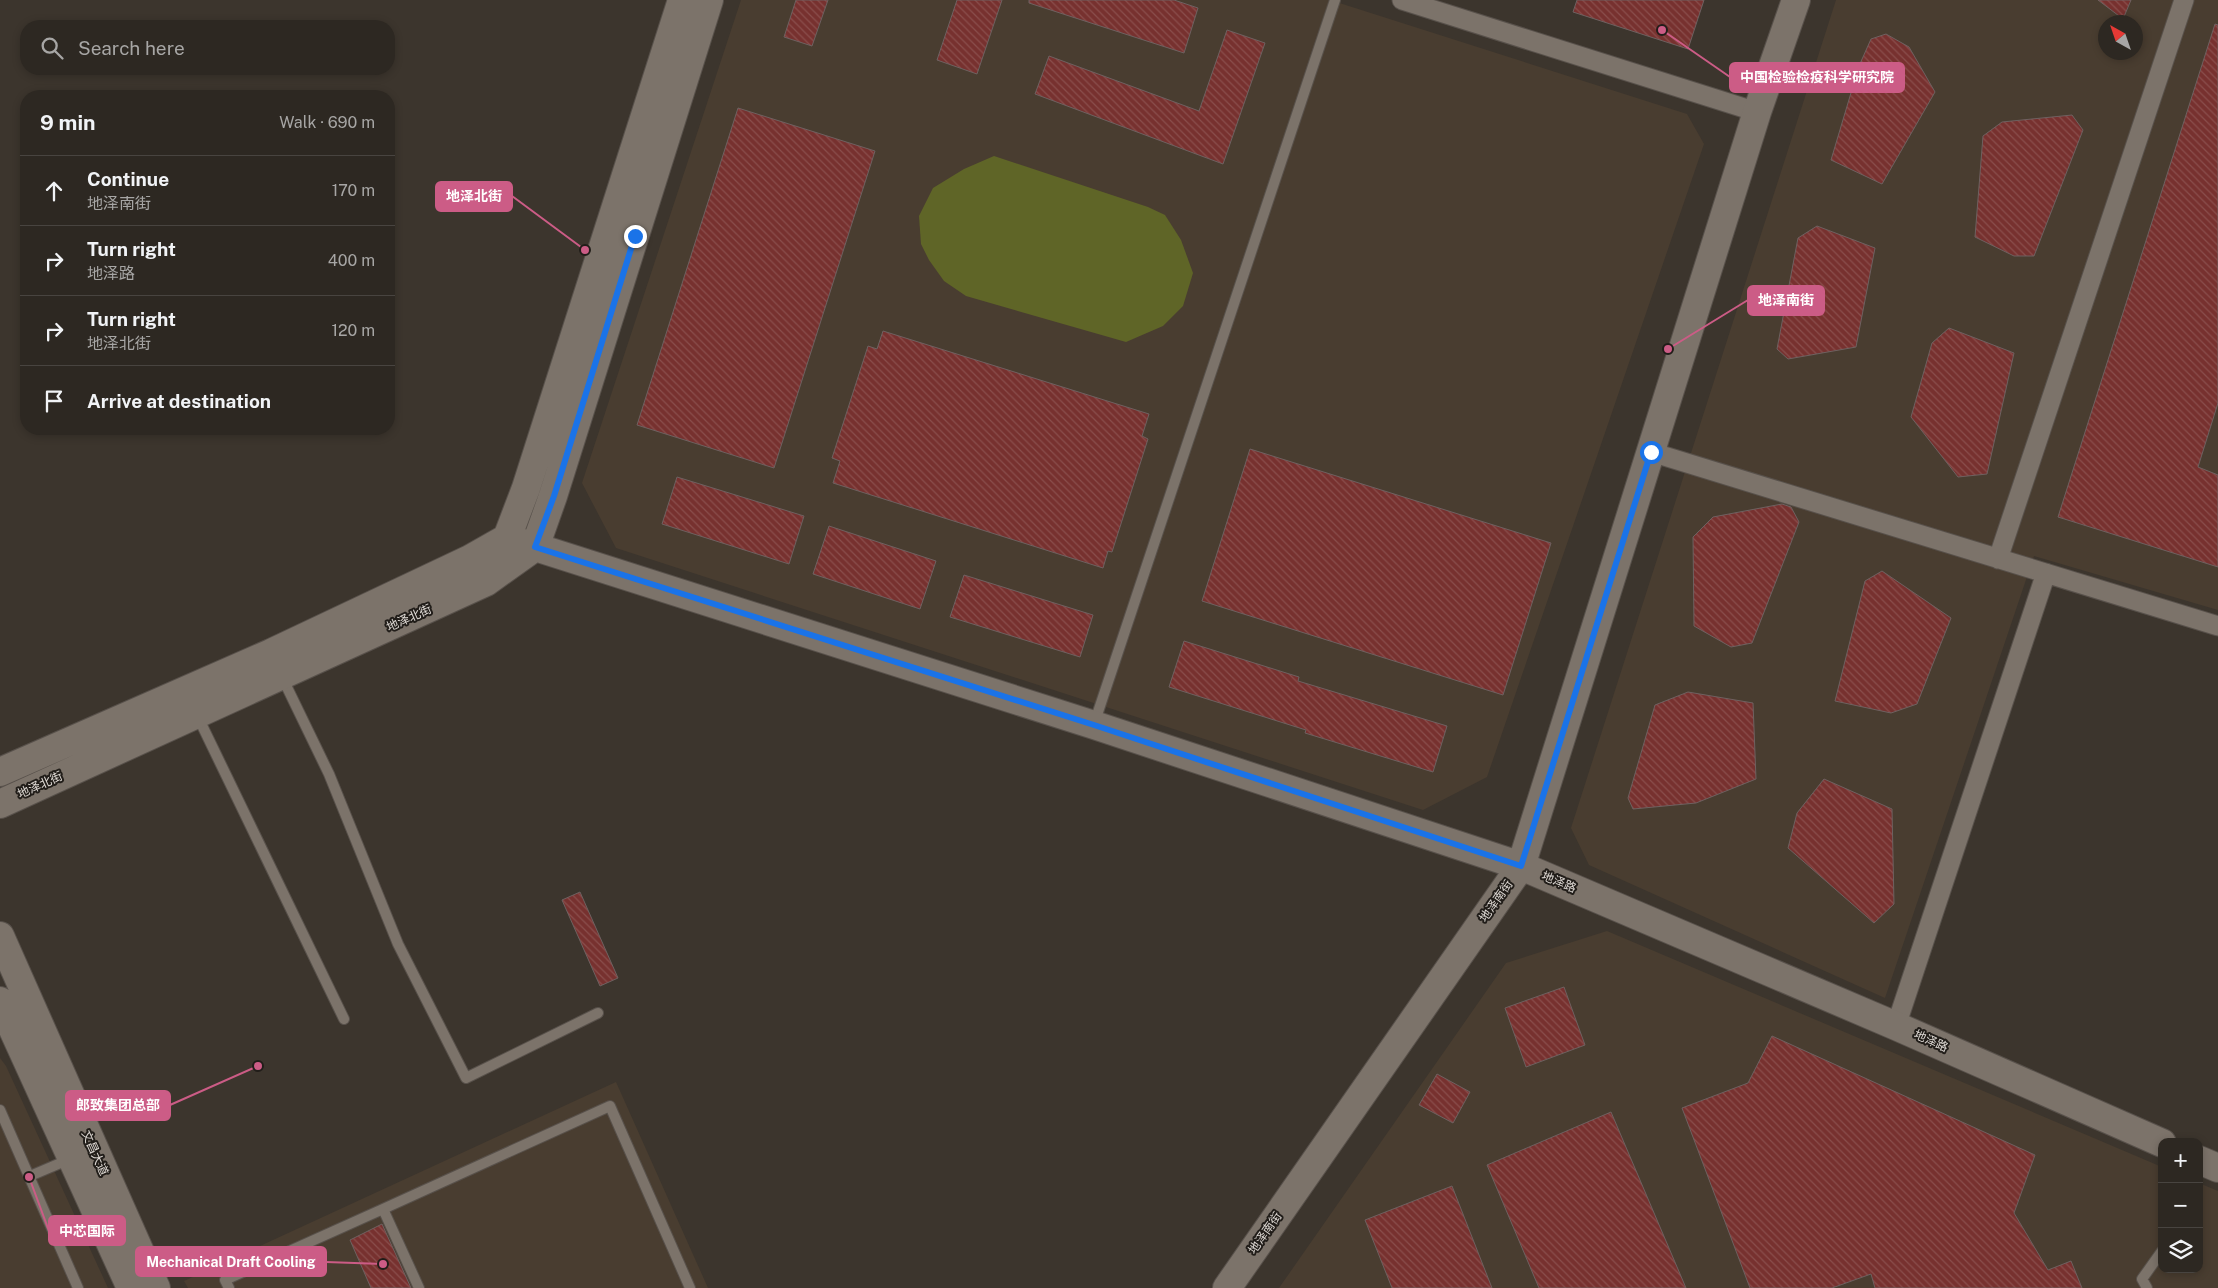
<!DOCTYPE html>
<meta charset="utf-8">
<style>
body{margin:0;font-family:"Public Sans","Noto Sans SC",sans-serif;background:#35302a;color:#f1f3f6}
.controls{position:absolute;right:15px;bottom:15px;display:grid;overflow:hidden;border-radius:10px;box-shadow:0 2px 8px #0003}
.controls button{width:45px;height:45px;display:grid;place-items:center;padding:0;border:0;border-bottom:1px solid #484440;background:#2d2822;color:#f1f3f6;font:25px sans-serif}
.compass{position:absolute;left:2098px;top:15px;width:45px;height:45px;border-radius:50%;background:#2d2822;box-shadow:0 2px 8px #0003;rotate:320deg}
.stop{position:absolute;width:15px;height:15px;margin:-11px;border:4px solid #1a73e8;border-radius:50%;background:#fff}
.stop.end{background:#1a73e8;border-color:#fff;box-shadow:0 1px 5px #0008}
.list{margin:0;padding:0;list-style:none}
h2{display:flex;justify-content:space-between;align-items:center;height:65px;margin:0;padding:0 20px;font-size:21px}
h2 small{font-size:16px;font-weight:400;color:#a7a6a5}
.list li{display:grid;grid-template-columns:32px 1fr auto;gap:15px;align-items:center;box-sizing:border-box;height:70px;padding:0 20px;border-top:1px solid #484440}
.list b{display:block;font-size:19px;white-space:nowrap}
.list p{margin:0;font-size:16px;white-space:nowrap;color:#a7a6a5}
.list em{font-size:16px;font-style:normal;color:#a7a6a5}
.icon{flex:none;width:28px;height:28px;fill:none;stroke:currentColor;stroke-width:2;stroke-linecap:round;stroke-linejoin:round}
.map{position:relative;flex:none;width:2218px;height:1288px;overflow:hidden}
.search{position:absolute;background:#2d2822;box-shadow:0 2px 8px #0003;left:20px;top:20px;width:375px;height:55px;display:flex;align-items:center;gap:12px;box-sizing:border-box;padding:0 18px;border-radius:20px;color:#a7a6a5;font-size:19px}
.panel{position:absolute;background:#2d2822;box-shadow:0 2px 8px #0003;left:20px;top:90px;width:375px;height:345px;border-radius:20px}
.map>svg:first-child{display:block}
.built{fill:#493d30;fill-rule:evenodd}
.park{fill:#5f6527}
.building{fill:url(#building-back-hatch);stroke:#6e6160}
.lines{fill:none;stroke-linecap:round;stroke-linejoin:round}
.lane-casing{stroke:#58514b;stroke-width:12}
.street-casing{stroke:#58514b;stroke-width:21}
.secondary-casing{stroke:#58514b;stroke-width:30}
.lane{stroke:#7c736a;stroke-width:10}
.street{stroke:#7c736a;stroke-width:19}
.secondary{stroke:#7c736a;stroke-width:28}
.route{stroke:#1a73e8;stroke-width:6}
.labels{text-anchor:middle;stroke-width:4;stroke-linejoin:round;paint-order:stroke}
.street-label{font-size:12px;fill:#e0dbd6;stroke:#211d19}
.leader{fill:none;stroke:#cc5c86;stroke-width:2}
.callout-dot{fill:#cc5c86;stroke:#211d19;stroke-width:2}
.callout{fill:#cc5c86;stroke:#cc5c86;stroke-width:2}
.callout-label{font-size:14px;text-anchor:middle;font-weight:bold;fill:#fff}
</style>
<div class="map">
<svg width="2218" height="1288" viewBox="0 0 2218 1288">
<defs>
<pattern id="building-back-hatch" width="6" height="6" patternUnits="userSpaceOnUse" patternTransform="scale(1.25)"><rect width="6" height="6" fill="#77312f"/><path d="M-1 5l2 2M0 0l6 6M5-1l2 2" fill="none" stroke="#8a4e4c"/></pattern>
</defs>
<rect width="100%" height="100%" fill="#3c352d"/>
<path class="built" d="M741,0H1330L1687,114L1704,144L1487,777L1423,810L616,548L582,483Z
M1836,0H2218V610L2034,556L1885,998L1589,865L1571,828ZM2106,22H2136V52H2106Z
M1607,931L2162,1167V1269H2199V1183L2218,1191V1288H1279L1506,963Z
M0,1058L6,1066L108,1288H0Z
M616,1082L708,1288H188L184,1281Z"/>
<path class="park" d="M994,156L1148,207L1165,215L1181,240L1193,273L1183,306L1163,326L1126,342L966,296L944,281L929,260L921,244L919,216L933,188L964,169Z"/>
<path class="building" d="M796,0H828L812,46L784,37Z
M957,0H1002L977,74L937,60Z
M1029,0H1174L1198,8L1184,53L1029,3Z
M1577,0H1704L1688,49L1573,12Z
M2098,0H2131L2123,19Z
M2215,24L2218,25V403L2198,467L2218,475V567L2058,517Z
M1227,30L1265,43L1223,164L1035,94L1049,56L1199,111Z
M1886,34L1909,47L1935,92L1882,184L1831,160L1859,66L1871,39Z
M738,108L875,151L774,468L637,425Z
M2072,115L2083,130L2034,256H2014L1975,237L1983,136L2002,122Z
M1817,226L1875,248L1856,347L1788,359L1777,349L1798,238Z
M1949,328L2014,353L1987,474L1958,477L1911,417L1932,343Z
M883,331L1149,414L1142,436L1148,439L1112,552L1108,551L1103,568L833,483L840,461L832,458L868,346L877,349Z
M1250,449L1551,543L1503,695L1202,601Z
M677,477L804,516L789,564L662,524Z
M1782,504L1791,507L1799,522L1752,643L1731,647L1694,626L1693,537L1713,517Z
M829,526L936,561L920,609L813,574Z
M1882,571L1951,618L1917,704L1891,713L1835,701L1865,581Z
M964,575L1093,615L1080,657L950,617Z
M1184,641L1299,677L1298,681L1447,726L1433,772L1305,733L1306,730L1169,687Z
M1688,692L1753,703L1756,779L1696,803L1633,809L1628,798L1655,705Z
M1824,779L1892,809L1894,904L1874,923L1788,848L1797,813Z
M580,892L618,978L600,986L562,900Z
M1564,987L1585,1045L1526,1067L1505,1008Z
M1772,1036L2035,1155L2014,1213L2048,1270L2071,1261L2082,1288H1875L1871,1274L1832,1288H1750L1682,1108L1748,1083Z
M1437,1074L1470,1092L1453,1123L1419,1105Z
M1611,1112L1686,1288H1539L1487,1165Z
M1452,1186L1492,1288H1392L1365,1220Z
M382,1224L411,1288H371L350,1240Z"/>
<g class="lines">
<defs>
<path id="lane" d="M282,677L329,774L398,944L466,1078L598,1013
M197,715L344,1019
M1094,724L1335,0
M0,1110L78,1288
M30,1176L70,1159
M229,1288L225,1280L383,1209
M419,1288L383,1209L610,1106L690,1288
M2147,1288L2142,1279L2162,1251"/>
<path id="street" d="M1402,0L1757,112
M1651,452L2218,626
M1998,559L2184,0
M1896,1026L2046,573"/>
<path id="secondary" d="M507,538L1094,725L1521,866L1896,1026L2162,1143
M0,772L271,653L470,559L507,538L526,488L682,0
M0,804L486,582L535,547L553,496L709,0
M0,936L156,1288
M0,1001L131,1288
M2199,1160L2218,1168
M1227,1288L1521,866L1757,112L1796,0"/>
</defs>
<use href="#lane" class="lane-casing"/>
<use href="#street" class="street-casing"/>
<use href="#secondary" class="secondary-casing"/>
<use href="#lane" class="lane"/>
<use href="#street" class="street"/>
<use href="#secondary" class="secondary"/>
</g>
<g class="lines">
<path class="route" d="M635,236L554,496L535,547L1094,725L1521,866L1651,452"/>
</g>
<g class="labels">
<g class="street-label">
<text transform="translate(409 618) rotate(-24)" y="4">地泽北街</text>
<text transform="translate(40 785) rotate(-24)" y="4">地泽北街</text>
<text transform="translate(1559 882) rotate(23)" y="4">地泽路</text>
<text transform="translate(1496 901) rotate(-55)" y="4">地泽南街</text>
<text transform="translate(1931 1041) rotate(24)" y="4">地泽路</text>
<text transform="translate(95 1153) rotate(66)" y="4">文昌大道</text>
<text transform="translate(1265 1233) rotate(-55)" y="4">地泽南街</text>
</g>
</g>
<path class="leader" d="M1662 30L1730 77M585 250L512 196M1668 349L1748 300M258 1066L170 1105M29 1177L49 1231M383 1264L326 1262"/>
<g class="callout-dot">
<circle cx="1662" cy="30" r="5"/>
<circle cx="585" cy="250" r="5"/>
<circle cx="1668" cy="349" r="5"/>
<circle cx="258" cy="1066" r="5"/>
<circle cx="29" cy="1177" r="5"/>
<circle cx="383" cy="1264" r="5"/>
</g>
<g class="callout">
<rect x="1730" y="63" width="174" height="29" rx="5"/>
<rect x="436" y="182" width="76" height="29" rx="5"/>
<rect x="1748" y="286" width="76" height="29" rx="5"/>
<rect x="66" y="1091" width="104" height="29" rx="5"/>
<rect x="49" y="1216" width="76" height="29" rx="5"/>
<rect x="136" y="1247" width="190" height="29" rx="5"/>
</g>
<g class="callout-label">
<text x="1817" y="82">中国检验检疫科学研究院</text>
<text x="474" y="201">地泽北街</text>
<text x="1786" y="305">地泽南街</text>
<text x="118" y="1110">郎致集团总部</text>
<text x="87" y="1236">中芯国际</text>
<text x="231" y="1267">Mechanical Draft Cooling</text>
</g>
</svg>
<div class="controls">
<button>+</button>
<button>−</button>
<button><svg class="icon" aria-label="layers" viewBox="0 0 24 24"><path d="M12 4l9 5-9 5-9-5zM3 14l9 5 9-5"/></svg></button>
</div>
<svg class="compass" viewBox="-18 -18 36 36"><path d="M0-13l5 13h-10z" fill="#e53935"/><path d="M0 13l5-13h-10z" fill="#a7a6a5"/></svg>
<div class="stop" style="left:1651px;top:452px"></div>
<div class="stop end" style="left:635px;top:236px"></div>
<div class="search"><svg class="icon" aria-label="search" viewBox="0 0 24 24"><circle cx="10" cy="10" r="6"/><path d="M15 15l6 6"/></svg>Search here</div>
<section class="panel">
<h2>9 min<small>Walk · 690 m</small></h2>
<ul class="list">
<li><svg class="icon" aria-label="ahead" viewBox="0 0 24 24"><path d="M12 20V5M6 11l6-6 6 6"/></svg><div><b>Continue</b><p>地泽南街</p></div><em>170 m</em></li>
<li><svg class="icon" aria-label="right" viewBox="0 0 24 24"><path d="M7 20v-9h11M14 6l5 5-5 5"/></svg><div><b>Turn right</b><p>地泽路</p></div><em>400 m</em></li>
<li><svg class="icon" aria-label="right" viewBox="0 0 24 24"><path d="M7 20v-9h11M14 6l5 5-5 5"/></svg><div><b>Turn right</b><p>地泽北街</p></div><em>120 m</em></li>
<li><svg class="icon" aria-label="arrive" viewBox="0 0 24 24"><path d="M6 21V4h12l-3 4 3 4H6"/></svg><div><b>Arrive at destination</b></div></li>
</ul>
</section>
</div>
